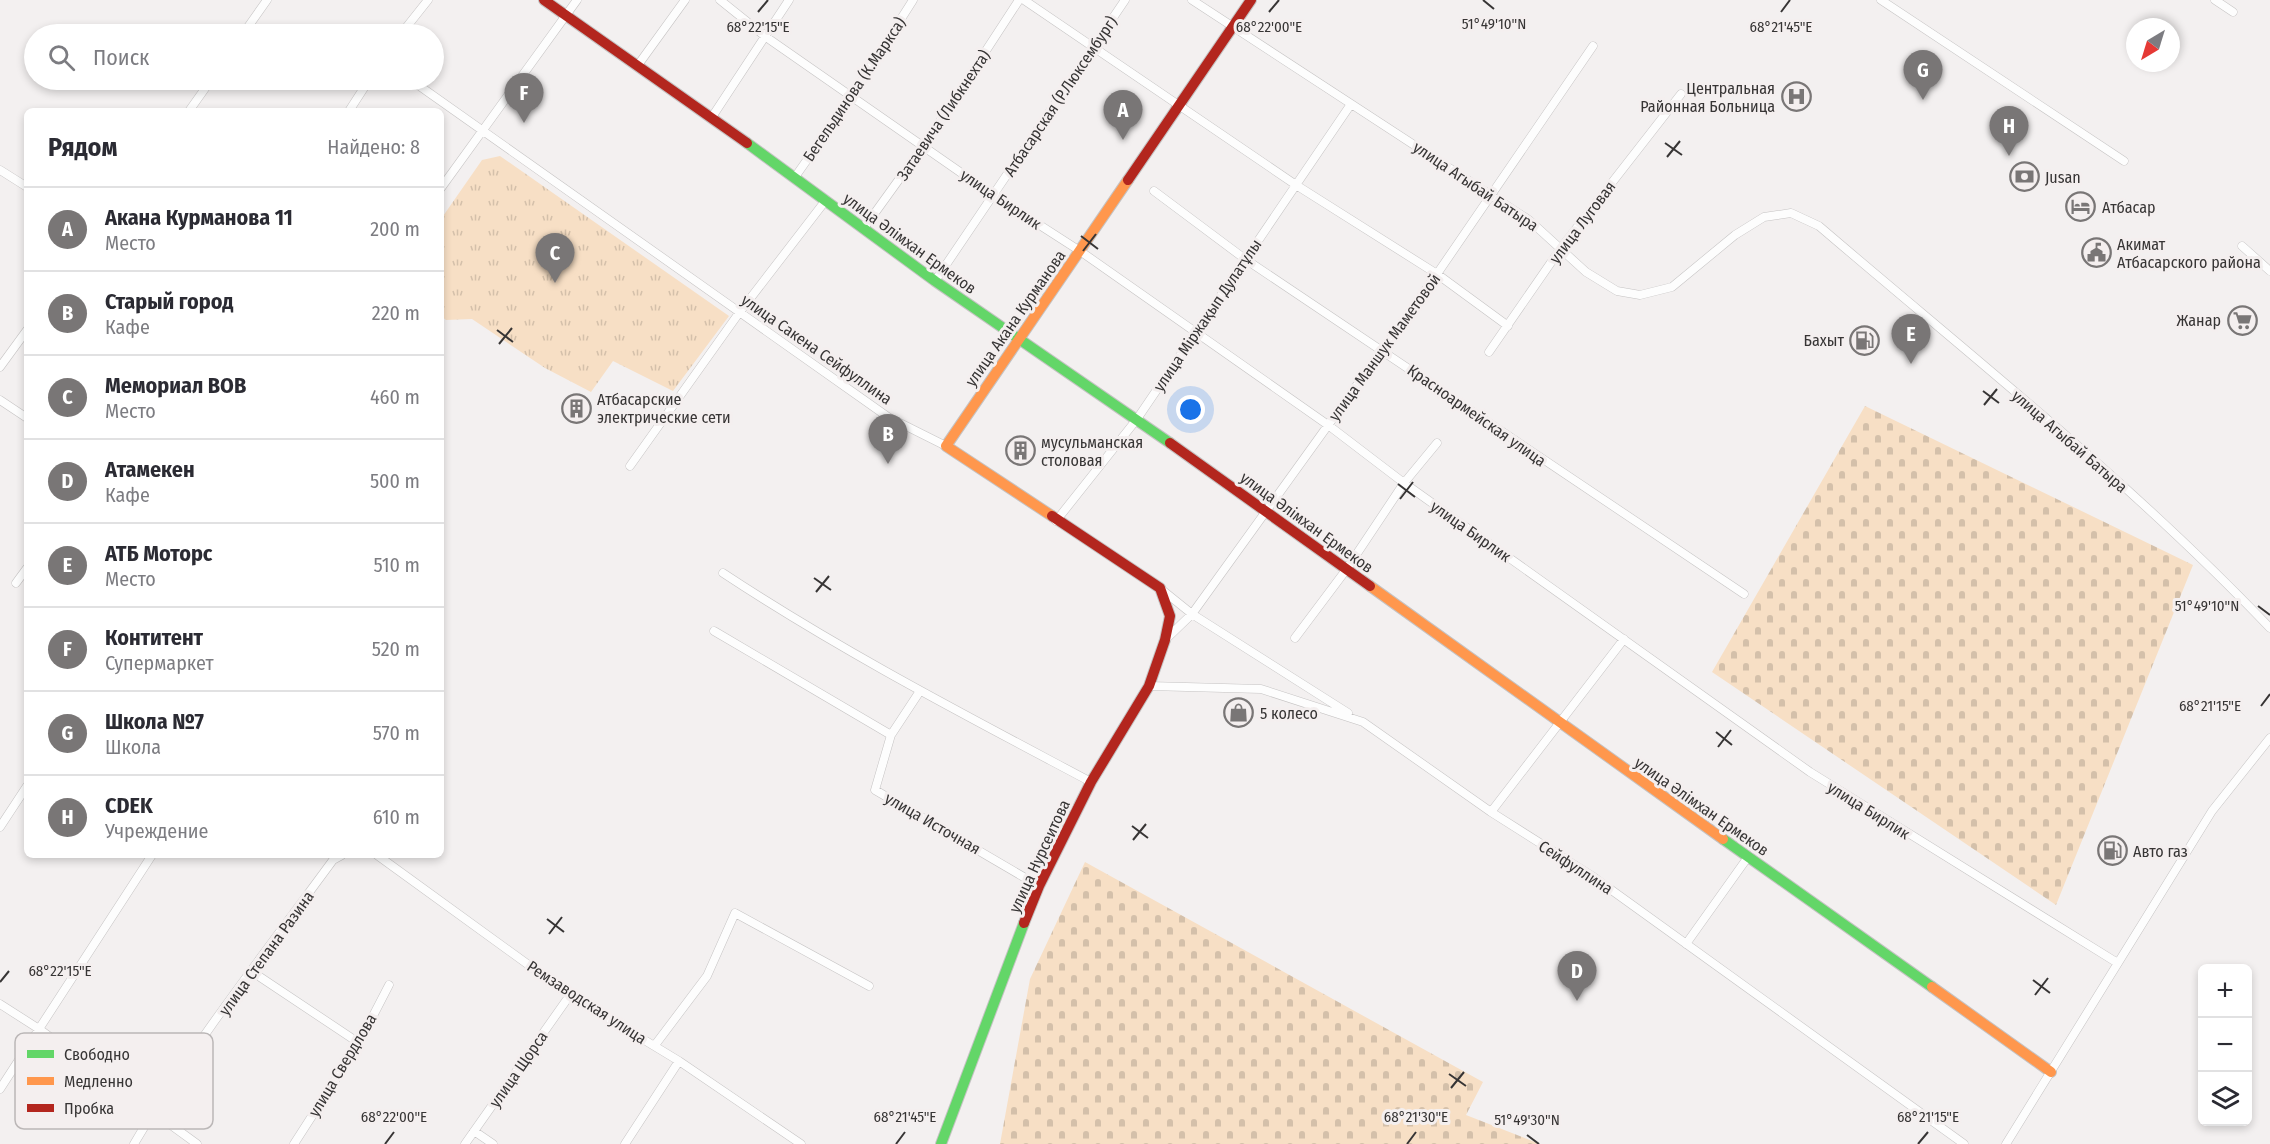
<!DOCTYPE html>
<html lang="ru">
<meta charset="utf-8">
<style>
body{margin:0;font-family:"Fira Sans Condensed",sans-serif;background:#f7f7f7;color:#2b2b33}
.controls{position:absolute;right:18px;bottom:18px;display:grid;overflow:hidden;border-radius:9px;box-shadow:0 3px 9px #0003}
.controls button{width:54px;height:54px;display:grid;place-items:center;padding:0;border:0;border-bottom:2px solid #e1e1e2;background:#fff;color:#2b2b33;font:30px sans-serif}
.compass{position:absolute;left:2126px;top:18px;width:54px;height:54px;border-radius:50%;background:#fff;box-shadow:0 3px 9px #0003;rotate:218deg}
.you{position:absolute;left:1191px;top:410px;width:21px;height:21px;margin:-15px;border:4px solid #fff;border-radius:50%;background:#1a73e8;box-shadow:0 0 0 9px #1a73e833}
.badge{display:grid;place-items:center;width:39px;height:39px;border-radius:50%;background:#797676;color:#fff;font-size:20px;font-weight:700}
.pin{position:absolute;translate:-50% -50px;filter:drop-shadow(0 2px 3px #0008)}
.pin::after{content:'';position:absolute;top:32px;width:21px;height:18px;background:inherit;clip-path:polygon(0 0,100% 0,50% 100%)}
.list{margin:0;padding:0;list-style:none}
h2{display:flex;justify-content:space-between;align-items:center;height:78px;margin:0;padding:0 24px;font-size:26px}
h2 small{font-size:20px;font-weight:400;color:#7c7c81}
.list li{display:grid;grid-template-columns:39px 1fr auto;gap:18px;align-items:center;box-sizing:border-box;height:84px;padding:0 24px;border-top:2px solid #e1e1e2}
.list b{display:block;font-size:22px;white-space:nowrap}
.list p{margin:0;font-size:20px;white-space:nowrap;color:#7c7c81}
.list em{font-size:20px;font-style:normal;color:#7c7c81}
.icon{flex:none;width:33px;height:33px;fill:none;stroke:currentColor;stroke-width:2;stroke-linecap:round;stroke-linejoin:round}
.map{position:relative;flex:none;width:2270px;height:1144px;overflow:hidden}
.search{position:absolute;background:#fff;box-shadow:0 3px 9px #0003;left:24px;top:24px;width:420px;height:66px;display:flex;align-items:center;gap:15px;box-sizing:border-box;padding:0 21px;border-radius:33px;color:#7c7c81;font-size:22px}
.panel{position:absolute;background:#fff;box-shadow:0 3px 9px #0003;left:24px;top:108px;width:420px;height:750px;border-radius:9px}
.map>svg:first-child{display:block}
.grass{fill:url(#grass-tufts)}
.cemetery{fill:url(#cemetery-stones)}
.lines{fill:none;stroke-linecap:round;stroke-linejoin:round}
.street-casing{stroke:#c5c3c3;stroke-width:9}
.fast-casing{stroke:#c5c3c3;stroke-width:12}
.slow-casing{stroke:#c5c3c3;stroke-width:12}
.jam-casing{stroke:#c5c3c3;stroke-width:12}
.street{stroke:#fdfdfd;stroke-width:8}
.fast{stroke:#63d668;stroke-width:10}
.slow{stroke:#ff974d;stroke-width:10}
.jam{stroke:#b3261e;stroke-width:10}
.ticks{fill:none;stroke:#373535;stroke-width:2}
.labels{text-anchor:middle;stroke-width:6;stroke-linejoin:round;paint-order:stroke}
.poi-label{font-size:16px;fill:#373535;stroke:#f4efef;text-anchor:start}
.street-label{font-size:16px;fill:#373535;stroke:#f4efef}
.key{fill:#f4efef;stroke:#bbb7b7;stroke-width:1.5}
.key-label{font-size:16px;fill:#373535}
.ticks-label{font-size:15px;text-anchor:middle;fill:#373535;stroke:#f4efef;stroke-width:6;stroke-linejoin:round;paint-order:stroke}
</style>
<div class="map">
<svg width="2270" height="1144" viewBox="0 0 2270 1144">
<defs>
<pattern id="grass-tufts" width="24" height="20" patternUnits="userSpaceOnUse" patternTransform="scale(1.5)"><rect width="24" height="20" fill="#f7dfc5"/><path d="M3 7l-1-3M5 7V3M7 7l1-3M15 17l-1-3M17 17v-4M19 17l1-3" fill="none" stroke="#d4c0aa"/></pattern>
<pattern id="cemetery-stones" width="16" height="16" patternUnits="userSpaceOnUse" patternTransform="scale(1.5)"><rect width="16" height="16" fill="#f7dfc5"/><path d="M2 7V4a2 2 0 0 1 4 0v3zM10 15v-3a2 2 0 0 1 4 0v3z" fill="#d4c0aa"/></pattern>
</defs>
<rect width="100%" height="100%" fill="#f3f0f0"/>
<path class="grass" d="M500,156L729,316L673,391L613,361L591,392L545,368L472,319L446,320L441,316V219L482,160Z"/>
<path class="cemetery" d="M1865,406L2193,565L2056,905L1712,672Z
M1085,862L1483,1082L1466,1115L1540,1144H1000L1030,979Z"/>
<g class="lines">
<defs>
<path id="street" d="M720,0L766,37L993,195L1080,251L1328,425L1404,483L1810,772L2116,962
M1024,0L1296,185L1437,274L1508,326
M1192,0L1529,220L1586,272L1617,291L1640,295L1672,287L1735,235L1764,217L1791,213L1819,226C1972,357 2131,482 2270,628
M1881,0L2124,161
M2215,0L2233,12
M243,34L267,0
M401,34L428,0
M638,65L685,0
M411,80L888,417L946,446
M189,111L211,80
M349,111L369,80
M712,117L789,0
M0,170L27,187
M795,177L852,96L913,0
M441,188L577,0
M1154,191L1245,259L1744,594
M864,228L931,135L1019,0
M2242,246L2270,271
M935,281L1125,0
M1489,352L1561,248L1681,94
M0,367L27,330
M0,400L27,418
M630,466L739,313L826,200
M1056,521L1137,419L1351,104
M723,573C841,651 967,716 1091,782
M16,583L27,568
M1161,589L1192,614L1348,713
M714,631L891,735
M1295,638L1346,570L1404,483L1437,443
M1166,639L1192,614L1437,274L1593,46
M1149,686L1261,689L1363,722L1491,812L1592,876L1964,1144
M920,691L891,735L875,790L1039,886
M1491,812L1624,639
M0,827L27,786
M377,855L570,995L679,1061L801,1144
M1686,944L1748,857
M251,971L359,1043
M0,1004L39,1029L197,1144
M655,1045L707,976L735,913L869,986
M0,1089L152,855
M474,1131L493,1144
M134,1144C192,1045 265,953 333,860L342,855
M294,1144L359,1043L389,985
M465,1144L570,995
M625,1144L679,1061
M2006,1144L2212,811L2270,738"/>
<path id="fast" d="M747,143L935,281L1170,443
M1723,839L1932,987
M941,1144L1024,923"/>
<path id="slow" d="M1052,516L946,446L1128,180
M1370,586L1723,839
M1932,987L2051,1072"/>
<path id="jam" d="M544,0L747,143
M1128,180L1251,0
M1170,443L1370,586
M1024,923L1039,886L1091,782L1149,686L1165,640L1170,616L1160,588L1052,516"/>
</defs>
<use href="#street" class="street-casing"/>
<use href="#fast" class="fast-casing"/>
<use href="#slow" class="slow-casing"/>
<use href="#jam" class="jam-casing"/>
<use href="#street" class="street"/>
<use href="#fast" class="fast"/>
<use href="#slow" class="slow"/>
<use href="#jam" class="jam"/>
</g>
<path class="ticks" d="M1483,0L1494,9M758,12L768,0M1269,12L1279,0M1781,12L1790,0M1665,143L1682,155M1667,157L1680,141M1081,236L1098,249M1083,251L1096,234M497,330L513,342M499,344L512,328M1983,391L1999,403M1984,405L1997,389M1398,484L1415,497M1400,499L1413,482M814,578L831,590M816,592L829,576M2258,606L2270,615M2261,706L2270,694M1716,732L1732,745M1718,747L1731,730M1132,826L1148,838M1133,840L1146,824M547,919L564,932M549,934L562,917M2033,980L2050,993M0,982L9,971M2035,995L2048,978M1449,1074L1466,1086M1451,1088L1464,1072M1527,1135L1539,1144M385,1144L394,1132M896,1144L905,1132M1407,1144L1416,1132M1918,1144L1928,1132"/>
<defs>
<symbol id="hospital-ring" viewBox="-11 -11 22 22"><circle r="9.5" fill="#f4efef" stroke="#797676" stroke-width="1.5"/><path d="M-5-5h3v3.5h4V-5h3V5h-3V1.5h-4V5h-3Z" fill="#797676"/></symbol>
<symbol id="bank-ring" viewBox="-11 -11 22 22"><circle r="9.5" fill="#f4efef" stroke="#797676" stroke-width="1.5"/><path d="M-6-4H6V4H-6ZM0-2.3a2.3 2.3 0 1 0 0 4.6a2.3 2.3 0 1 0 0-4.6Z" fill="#797676"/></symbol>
<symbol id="hotel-ring" viewBox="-11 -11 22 22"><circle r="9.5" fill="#f4efef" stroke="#797676" stroke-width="1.5"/><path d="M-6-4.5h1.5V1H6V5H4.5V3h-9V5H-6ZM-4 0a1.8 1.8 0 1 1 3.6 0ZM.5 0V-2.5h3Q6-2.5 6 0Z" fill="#797676"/></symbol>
<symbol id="civic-ring" viewBox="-11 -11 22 22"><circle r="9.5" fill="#f4efef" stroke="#797676" stroke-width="1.5"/><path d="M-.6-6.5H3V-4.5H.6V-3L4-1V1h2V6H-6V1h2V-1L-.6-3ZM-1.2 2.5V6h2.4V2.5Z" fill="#797676"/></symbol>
<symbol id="supermarket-ring" viewBox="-11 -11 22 22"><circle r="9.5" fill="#f4efef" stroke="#797676" stroke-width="1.5"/><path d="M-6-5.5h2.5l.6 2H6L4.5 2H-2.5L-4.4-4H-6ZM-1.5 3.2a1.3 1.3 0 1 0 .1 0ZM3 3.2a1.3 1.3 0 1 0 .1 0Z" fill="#797676"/></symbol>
<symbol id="fuel-ring" viewBox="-11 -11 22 22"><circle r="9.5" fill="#f4efef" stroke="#797676" stroke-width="1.5"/><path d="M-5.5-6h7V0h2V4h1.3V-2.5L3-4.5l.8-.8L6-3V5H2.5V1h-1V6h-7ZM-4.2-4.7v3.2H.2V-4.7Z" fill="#797676"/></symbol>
<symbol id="building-ring" viewBox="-11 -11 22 22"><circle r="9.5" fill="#f4efef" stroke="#797676" stroke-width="1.5"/><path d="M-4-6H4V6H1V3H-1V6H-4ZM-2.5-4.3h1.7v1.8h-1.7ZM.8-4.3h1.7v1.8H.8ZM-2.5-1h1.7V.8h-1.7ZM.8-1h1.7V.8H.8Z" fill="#797676"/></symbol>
<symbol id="shop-ring" viewBox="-11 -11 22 22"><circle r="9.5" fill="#f4efef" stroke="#797676" stroke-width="1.5"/><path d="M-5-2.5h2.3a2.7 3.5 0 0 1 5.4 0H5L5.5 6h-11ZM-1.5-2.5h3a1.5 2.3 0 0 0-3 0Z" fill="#797676"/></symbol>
</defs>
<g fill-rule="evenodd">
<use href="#hospital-ring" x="1780" y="80" width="33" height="33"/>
<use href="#bank-ring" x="2008" y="160" width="33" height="33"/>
<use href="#hotel-ring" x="2064" y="190" width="33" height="33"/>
<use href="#civic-ring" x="2080" y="236" width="33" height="33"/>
<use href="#supermarket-ring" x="2226" y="304" width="33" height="33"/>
<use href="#fuel-ring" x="1848" y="324" width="33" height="33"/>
<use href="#building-ring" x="560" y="392" width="33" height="33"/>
<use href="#building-ring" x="1004" y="434" width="33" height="33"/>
<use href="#shop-ring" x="1222" y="696" width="33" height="33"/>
<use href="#fuel-ring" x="2096" y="834" width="33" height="33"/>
</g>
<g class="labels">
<g class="poi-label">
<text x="1775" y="94" text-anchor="end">Центральная<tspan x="1775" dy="18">Районная Больница</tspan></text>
<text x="2045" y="183">Jusan</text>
<text x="2102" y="213">Атбасар</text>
<text x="2117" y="250">Акимат<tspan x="2117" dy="18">Атбасарского района</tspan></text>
<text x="2221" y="326" text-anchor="end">Жанар</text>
<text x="1844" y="346" text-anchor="end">Бахыт</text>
<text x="597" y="405">Атбасарские<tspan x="597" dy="18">электрические сети</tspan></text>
<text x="1041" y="448">мусульманская<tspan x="1041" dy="18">столовая</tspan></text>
<text x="1260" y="719">5 колесо</text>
<text x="2133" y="857">Авто газ</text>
</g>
<g class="street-label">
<text transform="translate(854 89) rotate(-56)" y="6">Бегельдинова (К.Маркса)</text>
<text transform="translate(1060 96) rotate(-56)" y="6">Атбасарская (Р.Люксембург)</text>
<text transform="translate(943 115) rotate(-56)" y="6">Затаевича (Либкнехта)</text>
<text transform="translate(1476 186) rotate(34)" y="6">улица Агыбай Батыра</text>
<text transform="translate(1001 199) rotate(34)" y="6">улица Бирлик</text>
<text transform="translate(1582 222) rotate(-53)" y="6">улица Луговая</text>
<text transform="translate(910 243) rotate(36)" y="6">улица Әлімхан Ермеков</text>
<text transform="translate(1207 315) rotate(-56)" y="6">улица Міржақып Дулатұлы</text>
<text transform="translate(1015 318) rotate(-55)" y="6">улица Акана Курманова</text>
<text transform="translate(1384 347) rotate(-54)" y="6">улица Маншук Маметовой</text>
<text transform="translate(817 349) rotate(35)" y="6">улица Сакена Сейфуллина</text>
<text transform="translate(1477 415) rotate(35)" y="6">Красноармейская улица</text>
<text transform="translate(2070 441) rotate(41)" y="6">улица Агыбай Батыра</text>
<text transform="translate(1307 522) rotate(36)" y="6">улица Әлімхан Ермеков</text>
<text transform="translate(1471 531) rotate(35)" y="6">улица Бирлик</text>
<text transform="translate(1702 806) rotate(35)" y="6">улица Әлімхан Ермеков</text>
<text transform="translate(1869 810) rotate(32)" y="6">улица Бирлик</text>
<text transform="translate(933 823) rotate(30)" y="6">улица Источная</text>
<text transform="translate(1039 856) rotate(-65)" y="6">улица Нурсеитова</text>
<text transform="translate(1576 867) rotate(33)" y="6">Сейфуллина</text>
<text transform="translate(266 953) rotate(-54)" y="6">улица Степана Разина</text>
<text transform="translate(587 1002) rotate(33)" y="6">Ремзаводская улица</text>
<text transform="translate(342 1065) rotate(-59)" y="6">улица Свердлова</text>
<text transform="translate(518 1069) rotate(-55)" y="6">улица Щорса</text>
</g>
</g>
<rect x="15" y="1033" width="198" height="96" rx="9" class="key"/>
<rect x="27" y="1050" width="27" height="8" fill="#63d668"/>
<rect x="27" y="1077" width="27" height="8" fill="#ff974d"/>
<rect x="27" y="1104" width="27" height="8" fill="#b3261e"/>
<g class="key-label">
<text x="64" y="1060">Свободно</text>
<text x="64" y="1087">Медленно</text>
<text x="64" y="1114">Пробка</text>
</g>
<g class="ticks-label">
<text x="1494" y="29">51°49'10"N</text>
<text x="758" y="32">68°22'15"E</text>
<text x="1269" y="32">68°22'00"E</text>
<text x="1781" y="32">68°21'45"E</text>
<text x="2207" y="611">51°49'10"N</text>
<text x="2210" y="711">68°21'15"E</text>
<text x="60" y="976">68°22'15"E</text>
<text x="394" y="1122">68°22'00"E</text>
<text x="905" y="1122">68°21'45"E</text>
<text x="1416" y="1122">68°21'30"E</text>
<text x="1928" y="1122">68°21'15"E</text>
<text x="1527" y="1125">51°49'30"N</text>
</g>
</svg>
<div class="controls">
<button>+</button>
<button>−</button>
<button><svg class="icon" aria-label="layers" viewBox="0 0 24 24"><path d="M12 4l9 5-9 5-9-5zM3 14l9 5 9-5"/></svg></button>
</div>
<svg class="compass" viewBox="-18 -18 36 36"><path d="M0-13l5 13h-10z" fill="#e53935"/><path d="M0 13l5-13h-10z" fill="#7c7c81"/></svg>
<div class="you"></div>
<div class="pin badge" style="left:1123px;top:140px">A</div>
<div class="pin badge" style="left:888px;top:464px">B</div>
<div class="pin badge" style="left:555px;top:283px">C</div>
<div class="pin badge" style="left:1577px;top:1001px">D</div>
<div class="pin badge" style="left:1911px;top:364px">E</div>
<div class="pin badge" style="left:524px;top:123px">F</div>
<div class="pin badge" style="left:1923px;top:100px">G</div>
<div class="pin badge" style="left:2009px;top:156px">H</div>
<div class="search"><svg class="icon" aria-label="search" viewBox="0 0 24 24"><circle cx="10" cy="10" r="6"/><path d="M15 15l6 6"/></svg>Поиск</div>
<section class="panel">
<h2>Рядом<small>Найдено: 8</small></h2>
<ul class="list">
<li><span class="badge">A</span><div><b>Акана Курманова 11</b><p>Место</p></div><em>200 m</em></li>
<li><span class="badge">B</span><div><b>Старый город</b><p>Кафе</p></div><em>220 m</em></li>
<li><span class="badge">C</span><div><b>Мемориал ВОВ</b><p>Место</p></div><em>460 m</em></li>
<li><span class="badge">D</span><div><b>Атамекен</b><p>Кафе</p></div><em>500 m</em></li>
<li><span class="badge">E</span><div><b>АТБ Моторс</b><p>Место</p></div><em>510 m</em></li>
<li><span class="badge">F</span><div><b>Контитент</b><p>Супермаркет</p></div><em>520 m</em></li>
<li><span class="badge">G</span><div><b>Школа №7</b><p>Школа</p></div><em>570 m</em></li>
<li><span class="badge">H</span><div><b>CDEK</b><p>Учреждение</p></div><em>610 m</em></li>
</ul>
</section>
</div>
